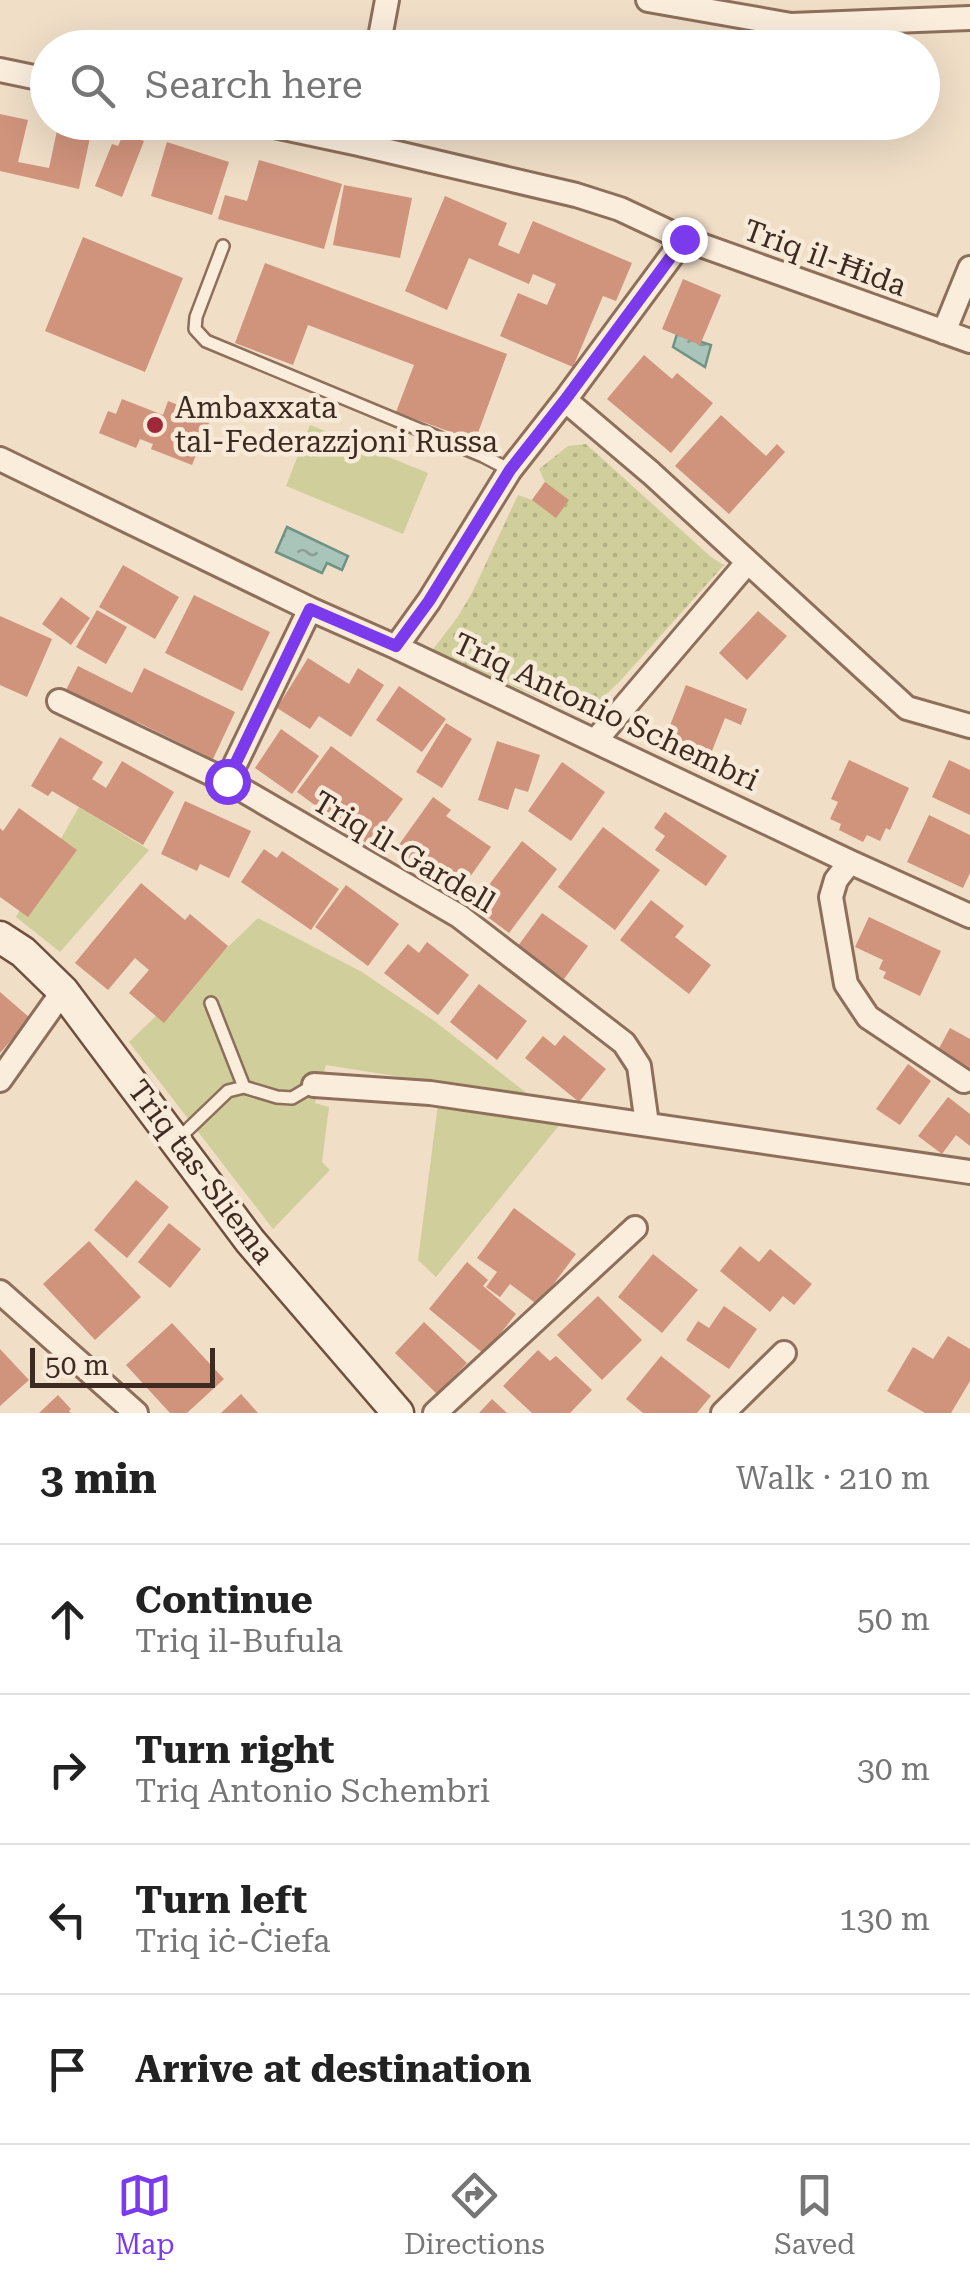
<!DOCTYPE html>
<meta charset="utf-8">
<style>
body{margin:0;font-family:"Roboto Serif",serif;background:#f6f6f6;color:#222}
.scale{position:absolute;left:30px;bottom:25px;width:185px;box-sizing:border-box;padding-left:10px;border:5px solid #3d2a20;border-top:0;font-size:28px;line-height:35px;white-space:nowrap;color:#3d2a20;-webkit-text-stroke:8px #f7ead8;paint-order:stroke}
.stop{position:absolute;width:30px;height:30px;margin:-22px;border:8px solid #7c3aed;border-radius:50%;background:#fff}
.stop.end{background:#7c3aed;border-color:#fff;box-shadow:0 2px 10px #0008}
.list{margin:0;padding:0;list-style:none}
h2{display:flex;justify-content:space-between;align-items:center;height:130px;margin:0;padding:0 40px;font-size:42px}
h2 small{font-size:32px;font-weight:400;color:#767676}
.list li{display:grid;grid-template-columns:65px 1fr auto;gap:30px;align-items:center;box-sizing:border-box;height:150px;padding:0 40px;border-top:2px solid #e0e0e0}
.list b{display:block;font-size:38px;white-space:nowrap}
.list p{margin:0;font-size:32px;white-space:nowrap;color:#767676}
.list em{font-size:32px;font-style:normal;color:#767676}
.icon{flex:none;width:55px;height:55px;fill:none;stroke:currentColor;stroke-width:2;stroke-linecap:round;stroke-linejoin:round}
.map{position:relative;flex:none;width:970px;height:1413px;overflow:hidden}
.search{position:absolute;background:#fff;box-shadow:0 10px 40px #0002;left:30px;right:30px;top:30px;height:110px;display:flex;align-items:center;gap:25px;box-sizing:border-box;padding:0 35px;border-radius:55px;color:#767676;font-size:38px}
.sheet{height:730px;background:#fff}
nav{display:flex;justify-content:space-around;align-items:center;box-sizing:border-box;height:140px;border-top:2px solid #e0e0e0;background:#fff;font-size:28px;color:#767676}
nav a{display:grid;justify-items:center;gap:5px}
nav .on{color:#7c3aed}
.map>svg:first-child{display:block}
.grass{fill:#d0ce9a}
.park{fill:url(#park-dots)}
.water{fill:url(#water-ripples);stroke:#6f9385;stroke-width:2.5}
.building{fill:#d0937c}
.lines{fill:none;stroke-linecap:round;stroke-linejoin:round}
.service-casing{stroke:#8d6f5b;stroke-width:16}
.minor-casing{stroke:#8d6f5b;stroke-width:28}
.secondary-casing{stroke:#6f503e;stroke-width:35}
.service{stroke:#faeddc;stroke-width:11}
.minor{stroke:#faeddc;stroke-width:22}
.secondary{stroke:#faeddc;stroke-width:30}
.route{stroke:#7c3aed;stroke-width:12}
.poi-dot{fill:#9f293b;stroke:#f7ead8;stroke-width:4}
.labels{text-anchor:middle;stroke-width:9;stroke-linejoin:round;paint-order:stroke}
.street-label{font-size:30px;fill:#3d2a20;stroke:#f7ead8}
.poi-label{font-size:30px;fill:#3d2a20;stroke:#f7ead8;text-anchor:start}
</style>
<div class="map">
<svg width="970" height="1413" viewBox="0 0 970 1413">
<defs>
<pattern id="park-dots" width="8" height="8" patternUnits="userSpaceOnUse" patternTransform="scale(2.5)"><rect width="8" height="8" fill="#d0ce9a"/><path d="M2 2h.1M6 6h.1" fill="none" stroke="#b4b184" stroke-width="1.8" stroke-linecap="round"/></pattern>
<pattern id="water-ripples" width="26" height="14" patternUnits="userSpaceOnUse" patternTransform="scale(2.5)"><rect width="26" height="14" fill="#a9c4b8"/><path d="M2 4q2-2 4 0t4 0M15 11q2-2 4 0t4 0" fill="none" stroke="#8b9f95"/></pattern>
</defs>
<rect width="100%" height="100%" fill="#f0dec7"/>
<path class="grass" d="M310,425L428,473L403,534L286,486Z
M79,807L149,850L60,952L16,917Z
M258,918L362,972L437,1023L533,1098L326,1065L315,1103L329,1107L322,1162L330,1170L273,1229L129,1042Z
M438,1104L561,1123L436,1277L418,1260Z"/>
<path class="park" d="M586,444L711,557L724,565L621,680L584,716L431,652L457,618L472,593L518,495L532,500L545,482L539,469L568,446Z"/>
<path class="water" d="M677,334L711,345L705,367L673,347Z
M287,527L348,556L342,570L327,563L322,573L276,552Z"/>
<path class="building" d="M0,114L28,120L18,162L49,168L58,126L91,133L79,189L0,171Z
M124,133L144,141L122,197L95,186L112,144L118,146Z
M167,142L229,162L212,215L151,196Z
M259,160L342,184L324,249L218,219L225,195L247,201Z
M344,185L412,198L400,258L333,245Z
M445,196L507,223L498,245L519,254L533,221L632,263L616,301L603,296L573,367L500,336L518,293L547,305L556,284L533,274L529,284L469,258L447,310L405,291Z
M83,237L183,278L145,372L45,331Z
M265,263L507,354L475,441L396,412L414,365L308,325L293,365L235,343Z
M683,279L721,295L700,345L662,329Z
M644,355L672,379L677,373L713,403L671,453L607,399Z
M122,399L163,415L168,401L211,418L192,465L151,449L153,444L140,439L136,448L99,433L108,411L116,414Z
M721,415L766,456L777,444L785,452L729,514L675,466Z
M545,482L569,500L556,518L532,500Z
M123,565L179,597L155,639L99,607Z
M194,595L270,632L242,691L165,653Z
M61,597L90,618L71,645L42,624Z
M97,610L127,627L106,664L76,647Z
M758,611L787,636L747,680L719,653Z
M0,616L52,639L27,697L0,685Z
M308,658L349,684L358,668L384,685L351,737L319,716L310,729L277,708Z
M78,666L132,693L144,668L235,712L213,759L137,722L131,734L61,700Z
M686,685L747,709L741,725L725,718L710,756L665,738Z
M399,686L446,719L422,752L376,720Z
M446,723L472,739L442,788L416,772Z
M281,729L319,756L292,794L255,768Z
M60,737L103,762L92,779L106,788L122,761L174,792L143,845L52,791L48,796L31,786Z
M497,741L540,755L528,792L515,788L508,810L478,800Z
M331,746L403,799L369,845L297,792Z
M849,760L909,788L890,830L886,828L880,841L867,835L863,842L839,830L841,824L830,819L838,802L831,799Z
M949,760L970,770V815L932,797Z
M562,762L605,792L571,841L528,811Z
M433,797L451,810L446,816L491,847L458,894L396,849Z
M185,801L251,831L229,878L200,864L197,871L161,854Z
M19,808L77,850L28,917L0,897V828L3,831Z
M665,812L727,856L706,886L655,850L665,836L654,828Z
M929,815L970,835V873L963,888L907,862Z
M603,827L660,870L615,930L558,887Z
M522,841L557,869L509,933L473,906Z
M264,849L277,858L282,851L339,889L311,930L241,882Z
M141,883L185,920L190,914L228,946L164,1023L129,993L149,970L135,958L108,990L75,963Z
M346,885L399,924L368,966L315,927Z
M651,900L684,926L675,937L711,965L689,994L620,940Z
M542,913L588,946L564,979L518,946Z
M869,917L941,951L920,996L883,978L886,972L879,969L883,960L855,947Z
M427,942L469,975L438,1015L384,973L408,944L419,953Z
M479,984L527,1021L497,1060L450,1022Z
M0,992L30,1018L0,1053Z
M950,1028L970,1039V1069L937,1052Z
M564,1035L606,1069L579,1102L525,1058L543,1036L555,1046Z
M908,1064L931,1081L900,1125L876,1109Z
M948,1097L970,1114V1146L956,1135L942,1154L918,1136Z
M136,1180L169,1207L127,1258L94,1230Z
M514,1208L576,1254L538,1305L510,1284L500,1297L486,1287L497,1272L477,1258Z
M169,1223L201,1249L170,1288L138,1262Z
M89,1241L141,1297L95,1340L43,1284Z
M740,1246L759,1262L770,1249L812,1284L794,1305L783,1296L770,1312L720,1271Z
M653,1254L698,1290L662,1333L618,1297Z
M467,1262L488,1280L483,1286L516,1314L484,1354L429,1309Z
M598,1296L642,1340L602,1380L557,1335Z
M724,1306L757,1329L729,1369L686,1340L698,1321L709,1328Z
M424,1322L467,1363L437,1394L395,1353Z
M172,1323L224,1379L187,1413H170L126,1365Z
M948,1336L970,1349V1381L951,1413H925L887,1391L913,1347L933,1359Z
M0,1349L29,1380L0,1406Z
M538,1350L550,1361L556,1356L592,1390L570,1413H532L503,1386Z
M661,1356L711,1396L697,1413H643L626,1399Z
M241,1394L258,1413H221Z
M58,1395L71,1409L69,1411L71,1413H39Z
M492,1399L507,1413H479Z"/>
<g class="lines">
<defs>
<path id="service" d="M223,246L196,317L195,329L206,341L483,456L510,470
M211,1003L244,1087
M177,1140L228,1091L244,1087L277,1097L292,1098L314,1085"/>
<path id="minor" d="M648,0L791,25L970,18
M378,48L387,0
M0,70L48,80
M255,122L359,144L576,195L620,209L684,239L970,341
M944,332L970,268
M565,400L651,473L907,708L970,726
M0,459L310,609L396,647L850,862L970,916
M396,647L429,601L510,470L565,400L684,239
M59,701L227,781L459,916L624,1043L639,1066L647,1124
M596,740L747,563
M227,781L310,609
M850,862L836,880L831,897L846,984L868,1017L964,1081
M0,1080L63,991
M314,1085L430,1093L970,1172
M0,1292L136,1413
M435,1413L635,1228
M723,1413L784,1353"/>
<path id="secondary" d="M0,937L23,952L63,991L250,1241L398,1413"/>
</defs>
<use href="#service" class="service-casing"/>
<use href="#minor" class="minor-casing"/>
<use href="#secondary" class="secondary-casing"/>
<use href="#service" class="service"/>
<use href="#minor" class="minor"/>
<use href="#secondary" class="secondary"/>
</g>
<g class="lines">
<path class="route" d="M227,781L310,609L396,646L429,601L510,470L565,400L684,239"/>
</g>
<circle class="poi-dot" cx="155" cy="425" r="10"/>
<g class="labels">
<g class="street-label">
<text transform="translate(825 258) rotate(20)" y="10">Triq il-Ħida</text>
<text transform="translate(606 712) rotate(25)" y="10">Triq Antonio Schembri</text>
<text transform="translate(404 852) rotate(31)" y="10">Triq il-Gardell</text>
<text transform="translate(201 1172) rotate(53)" y="10">Triq tas-Sliema</text>
</g>
<g class="poi-label">
<text x="175" y="418">Ambaxxata<tspan x="175" dy="34">tal-Federazzjoni Russa</tspan></text>
</g>
</g>
</svg>
<div class="scale">50 m</div>
<div class="stop" style="left:227px;top:781px"></div>
<div class="stop end" style="left:684px;top:239px"></div>
<div class="search"><svg class="icon" aria-label="search" viewBox="0 0 24 24"><circle cx="10" cy="10" r="6"/><path d="M15 15l6 6"/></svg>Search here</div>
</div>
<section class="sheet">
<h2>3 min<small>Walk · 210 m</small></h2>
<ul class="list">
<li><svg class="icon" aria-label="ahead" viewBox="0 0 24 24"><path d="M12 20V5M6 11l6-6 6 6"/></svg><div><b>Continue</b><p>Triq il-Bufula</p></div><em>50 m</em></li>
<li><svg class="icon" aria-label="right" viewBox="0 0 24 24"><path d="M7 20v-9h11M14 6l5 5-5 5"/></svg><div><b>Turn right</b><p>Triq Antonio Schembri</p></div><em>30 m</em></li>
<li><svg class="icon" aria-label="left" viewBox="0 0 24 24"><path d="M17 20v-9H6M10 6l-5 5 5 5"/></svg><div><b>Turn left</b><p>Triq iċ-Ċiefa</p></div><em>130 m</em></li>
<li><svg class="icon" aria-label="arrive" viewBox="0 0 24 24"><path d="M6 21V4h12l-3 4 3 4H6"/></svg><div><b>Arrive at destination</b></div></li>
</ul>
</section>
<nav>
<a class="on"><svg class="icon" aria-label="map" viewBox="0 0 24 24"><path d="M3 6l6-2 6 2 6-2v14l-6 2-6-2-6 2zM9 4v14M15 6v14"/></svg>Map</a>
<a><svg class="icon" aria-label="directions" viewBox="0 0 24 24"><path d="M12 3l9 9-9 9-9-9zM9 14v-3h6M13 9l2 2-2 2"/></svg>Directions</a>
<a><svg class="icon" aria-label="saved" viewBox="0 0 24 24"><path d="M7 4h10v16l-5-4-5 4z"/></svg>Saved</a>
</nav>
